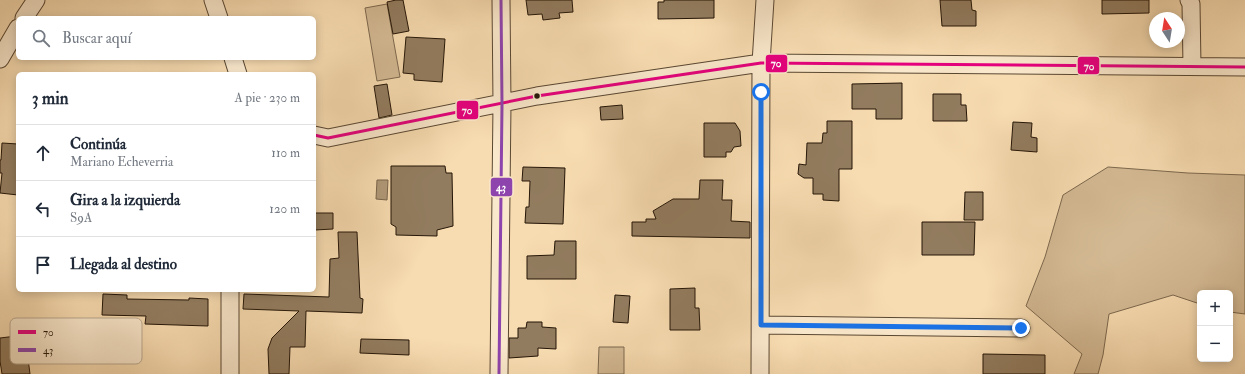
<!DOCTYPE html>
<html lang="es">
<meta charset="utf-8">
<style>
body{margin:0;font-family:"IM FELL Double Pica",serif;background:#f2f2f3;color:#1f2937}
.controls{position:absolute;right:12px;bottom:12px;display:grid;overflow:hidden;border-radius:6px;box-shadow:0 2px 10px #0003}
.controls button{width:36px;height:36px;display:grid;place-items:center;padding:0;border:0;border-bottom:1px solid #e0e1e3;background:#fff;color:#1f2937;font:20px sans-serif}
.compass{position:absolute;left:1149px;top:12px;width:36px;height:36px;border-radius:50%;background:#fff;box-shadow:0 2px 10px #0003;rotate:348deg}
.stop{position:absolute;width:12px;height:12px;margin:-9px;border:3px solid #1a73e8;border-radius:50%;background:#fff}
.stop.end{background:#1a73e8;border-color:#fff;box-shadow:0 1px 4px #0008}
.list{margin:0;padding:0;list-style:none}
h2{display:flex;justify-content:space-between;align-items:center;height:52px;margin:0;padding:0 16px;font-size:17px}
h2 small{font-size:13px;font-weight:400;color:#747a83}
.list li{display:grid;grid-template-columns:26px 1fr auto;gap:12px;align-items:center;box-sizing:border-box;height:56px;padding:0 16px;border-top:1px solid #e0e1e3}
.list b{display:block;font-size:15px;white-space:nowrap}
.list p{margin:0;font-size:13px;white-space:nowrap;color:#747a83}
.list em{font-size:13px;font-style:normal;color:#747a83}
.icon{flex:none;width:22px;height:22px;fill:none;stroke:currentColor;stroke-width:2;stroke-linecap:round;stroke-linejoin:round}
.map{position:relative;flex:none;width:1245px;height:374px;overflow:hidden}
.search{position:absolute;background:#fff;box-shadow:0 2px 10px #0003;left:16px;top:16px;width:300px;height:44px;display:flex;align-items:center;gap:10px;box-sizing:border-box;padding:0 14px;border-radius:6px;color:#747a83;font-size:15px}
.panel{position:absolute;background:#fff;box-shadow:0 2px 10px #0003;left:16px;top:72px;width:300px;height:220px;border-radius:6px}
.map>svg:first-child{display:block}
.green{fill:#d4ba94;stroke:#7c684e}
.water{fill:#b09877;stroke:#78644a}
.building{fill:#927c5f;stroke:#241507}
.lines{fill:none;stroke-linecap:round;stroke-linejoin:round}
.minor-casing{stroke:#594732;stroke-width:19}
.minor{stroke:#fae8cc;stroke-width:17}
.bus-1-casing{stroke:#fae8cc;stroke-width:6}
.bus-2-casing{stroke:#fae8cc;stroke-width:6}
.bus-1{stroke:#e5007d;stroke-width:3}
.bus-2{stroke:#8e44ad;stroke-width:3}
.route{stroke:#1a73e8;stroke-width:5}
.bus-dot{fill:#241507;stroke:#fae8cc;stroke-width:1.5}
.key{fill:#fae8cc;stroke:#baa991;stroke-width:1}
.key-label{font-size:11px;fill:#241507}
.line-badge{stroke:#fae8cc;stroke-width:1.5}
.badge-label{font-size:11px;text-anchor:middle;font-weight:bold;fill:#fff}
</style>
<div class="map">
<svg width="1245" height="374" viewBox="0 0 1245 374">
<rect width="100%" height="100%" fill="#f8dcb1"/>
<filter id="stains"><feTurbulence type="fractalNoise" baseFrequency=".005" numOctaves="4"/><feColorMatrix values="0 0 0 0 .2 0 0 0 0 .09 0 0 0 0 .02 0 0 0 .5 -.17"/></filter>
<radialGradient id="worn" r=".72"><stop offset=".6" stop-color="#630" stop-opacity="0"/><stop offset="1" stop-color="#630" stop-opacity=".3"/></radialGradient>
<path class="green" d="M387,4L400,77L377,81L365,8Z
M1108,167L1188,173L1245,175V314L1230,312V293H1200V304L1173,295L1109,314L1103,355L1098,374H1074L1082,354L1026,306L1045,257L1063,195Z
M599,347H624V374H598Z"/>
<path class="water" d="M377,180H388L387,200L376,199Z"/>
<path class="building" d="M396,0H403L409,31L393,34L387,2Z
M526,0H572L573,12L559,13L560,18L543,20L542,14L528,15Z
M664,0H714V18L658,19V2H664Z
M940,0H971L972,10L976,11V26H942Z
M1102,0H1149V13L1102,14Z
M406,37L445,39L442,82L414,80V74L403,73Z
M902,83V119H876V109H852V84Z
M387,84L392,115L379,118L374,86Z
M933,94H961V105H966L967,121H933Z
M622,105L623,119L601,120L600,107Z
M827,121H852V169H839V201L823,200V194H813V178H804L798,174L799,164L806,165L807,143H822L823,133H827Z
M1013,122L1032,123L1031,137L1037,138V152L1011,150Z
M704,123H735L740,131L741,146L734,147L731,152H726V157H704Z
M2,143L18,144V195L0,193L2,173H0V160H1Z
M391,166H445L446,173H452L453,226L437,230V236L396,235V227L391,224Z
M523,167L565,168L563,224L525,223L526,207H529L530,181H522Z
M700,180H723L722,200H732L731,221L750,222V238L632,236V222H646V219H656L653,211L673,199H699Z
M965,192H983V220H964Z
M314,213H333V229L315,230Z
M922,222H975L974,255H922Z
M338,232H357L360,298L363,299L362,313L306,311L305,347H290L289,374H269L268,349L272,338L299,311L243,309L244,294L329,297L330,259L339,258Z
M555,241H576V279H527V256L554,255Z
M695,288V308H699L700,330H670V289Z
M103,294L127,295V299L189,300V298L208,299V326L145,324L146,316L102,315Z
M615,295L630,296L628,323L613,322Z
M527,322H542V327L556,328V349L538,348V356L509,358V338H518V328H526Z
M25,335L30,374H2L0,361V338Z
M361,339L409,340V355L360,353Z
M983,354L1045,355V374H983Z"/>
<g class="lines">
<defs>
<path id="minor" d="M213,0L219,18
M1189,0L1191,4L1192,66
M24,18L36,0
M233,58L238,74
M0,59L18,28
M314,135L328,138L537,96L761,63L1245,67
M761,325L1021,328
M230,374V290
M499,374L502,104L501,0
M760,374L761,63L765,0"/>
</defs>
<use href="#minor" class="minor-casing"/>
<use href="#minor" class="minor"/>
<defs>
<path id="bus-1" d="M314,135L328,138L537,96L761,63L1245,67"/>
<path id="bus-2" d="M499,374L502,104L501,0"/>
</defs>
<use href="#bus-1" class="bus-1-casing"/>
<use href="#bus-2" class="bus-2-casing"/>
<use href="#bus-1" class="bus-1"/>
<use href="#bus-2" class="bus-2"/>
</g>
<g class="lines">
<path class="route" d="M761,92V325L1021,328"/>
</g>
<circle class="bus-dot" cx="537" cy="96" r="3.5"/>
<rect x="10" y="318" width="132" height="46" rx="6" class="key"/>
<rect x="18" y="330" width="18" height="4" fill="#e5007d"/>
<rect x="18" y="348" width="18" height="4" fill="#8e44ad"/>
<g class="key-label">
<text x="43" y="336">70</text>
<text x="43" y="354">43</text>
</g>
<g class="line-badge">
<rect x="765" y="54" width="23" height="19" rx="4" fill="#e5007d"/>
<rect x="1077" y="56" width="23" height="19" rx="4" fill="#e5007d"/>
<rect x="456" y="100" width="23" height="20" rx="4" fill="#e5007d"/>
<rect x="490" y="177" width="23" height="20" rx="4" fill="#8e44ad"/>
</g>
<g class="badge-label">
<text x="776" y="67">70</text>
<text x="1089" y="70">70</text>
<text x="467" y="114">70</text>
<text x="501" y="191">43</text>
</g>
<rect width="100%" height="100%" filter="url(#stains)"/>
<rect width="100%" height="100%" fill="url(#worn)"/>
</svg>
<div class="controls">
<button>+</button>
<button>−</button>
</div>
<svg class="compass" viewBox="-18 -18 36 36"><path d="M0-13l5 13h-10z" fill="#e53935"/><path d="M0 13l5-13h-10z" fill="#747a83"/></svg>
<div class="stop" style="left:761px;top:92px"></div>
<div class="stop end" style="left:1021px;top:328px"></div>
<div class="search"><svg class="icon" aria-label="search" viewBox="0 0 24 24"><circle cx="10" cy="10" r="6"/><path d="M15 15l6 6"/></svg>Buscar aquí</div>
<section class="panel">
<h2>3 min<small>A pie · 230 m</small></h2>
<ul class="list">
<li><svg class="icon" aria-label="ahead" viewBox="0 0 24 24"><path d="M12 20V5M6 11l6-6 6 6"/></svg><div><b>Continúa</b><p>Mariano Echeverria</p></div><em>110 m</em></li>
<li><svg class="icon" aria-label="left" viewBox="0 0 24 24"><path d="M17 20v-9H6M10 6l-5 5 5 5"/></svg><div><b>Gira a la izquierda</b><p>S9A</p></div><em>120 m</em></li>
<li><svg class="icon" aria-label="arrive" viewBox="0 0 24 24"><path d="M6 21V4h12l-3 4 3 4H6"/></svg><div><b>Llegada al destino</b></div></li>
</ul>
</section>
</div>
